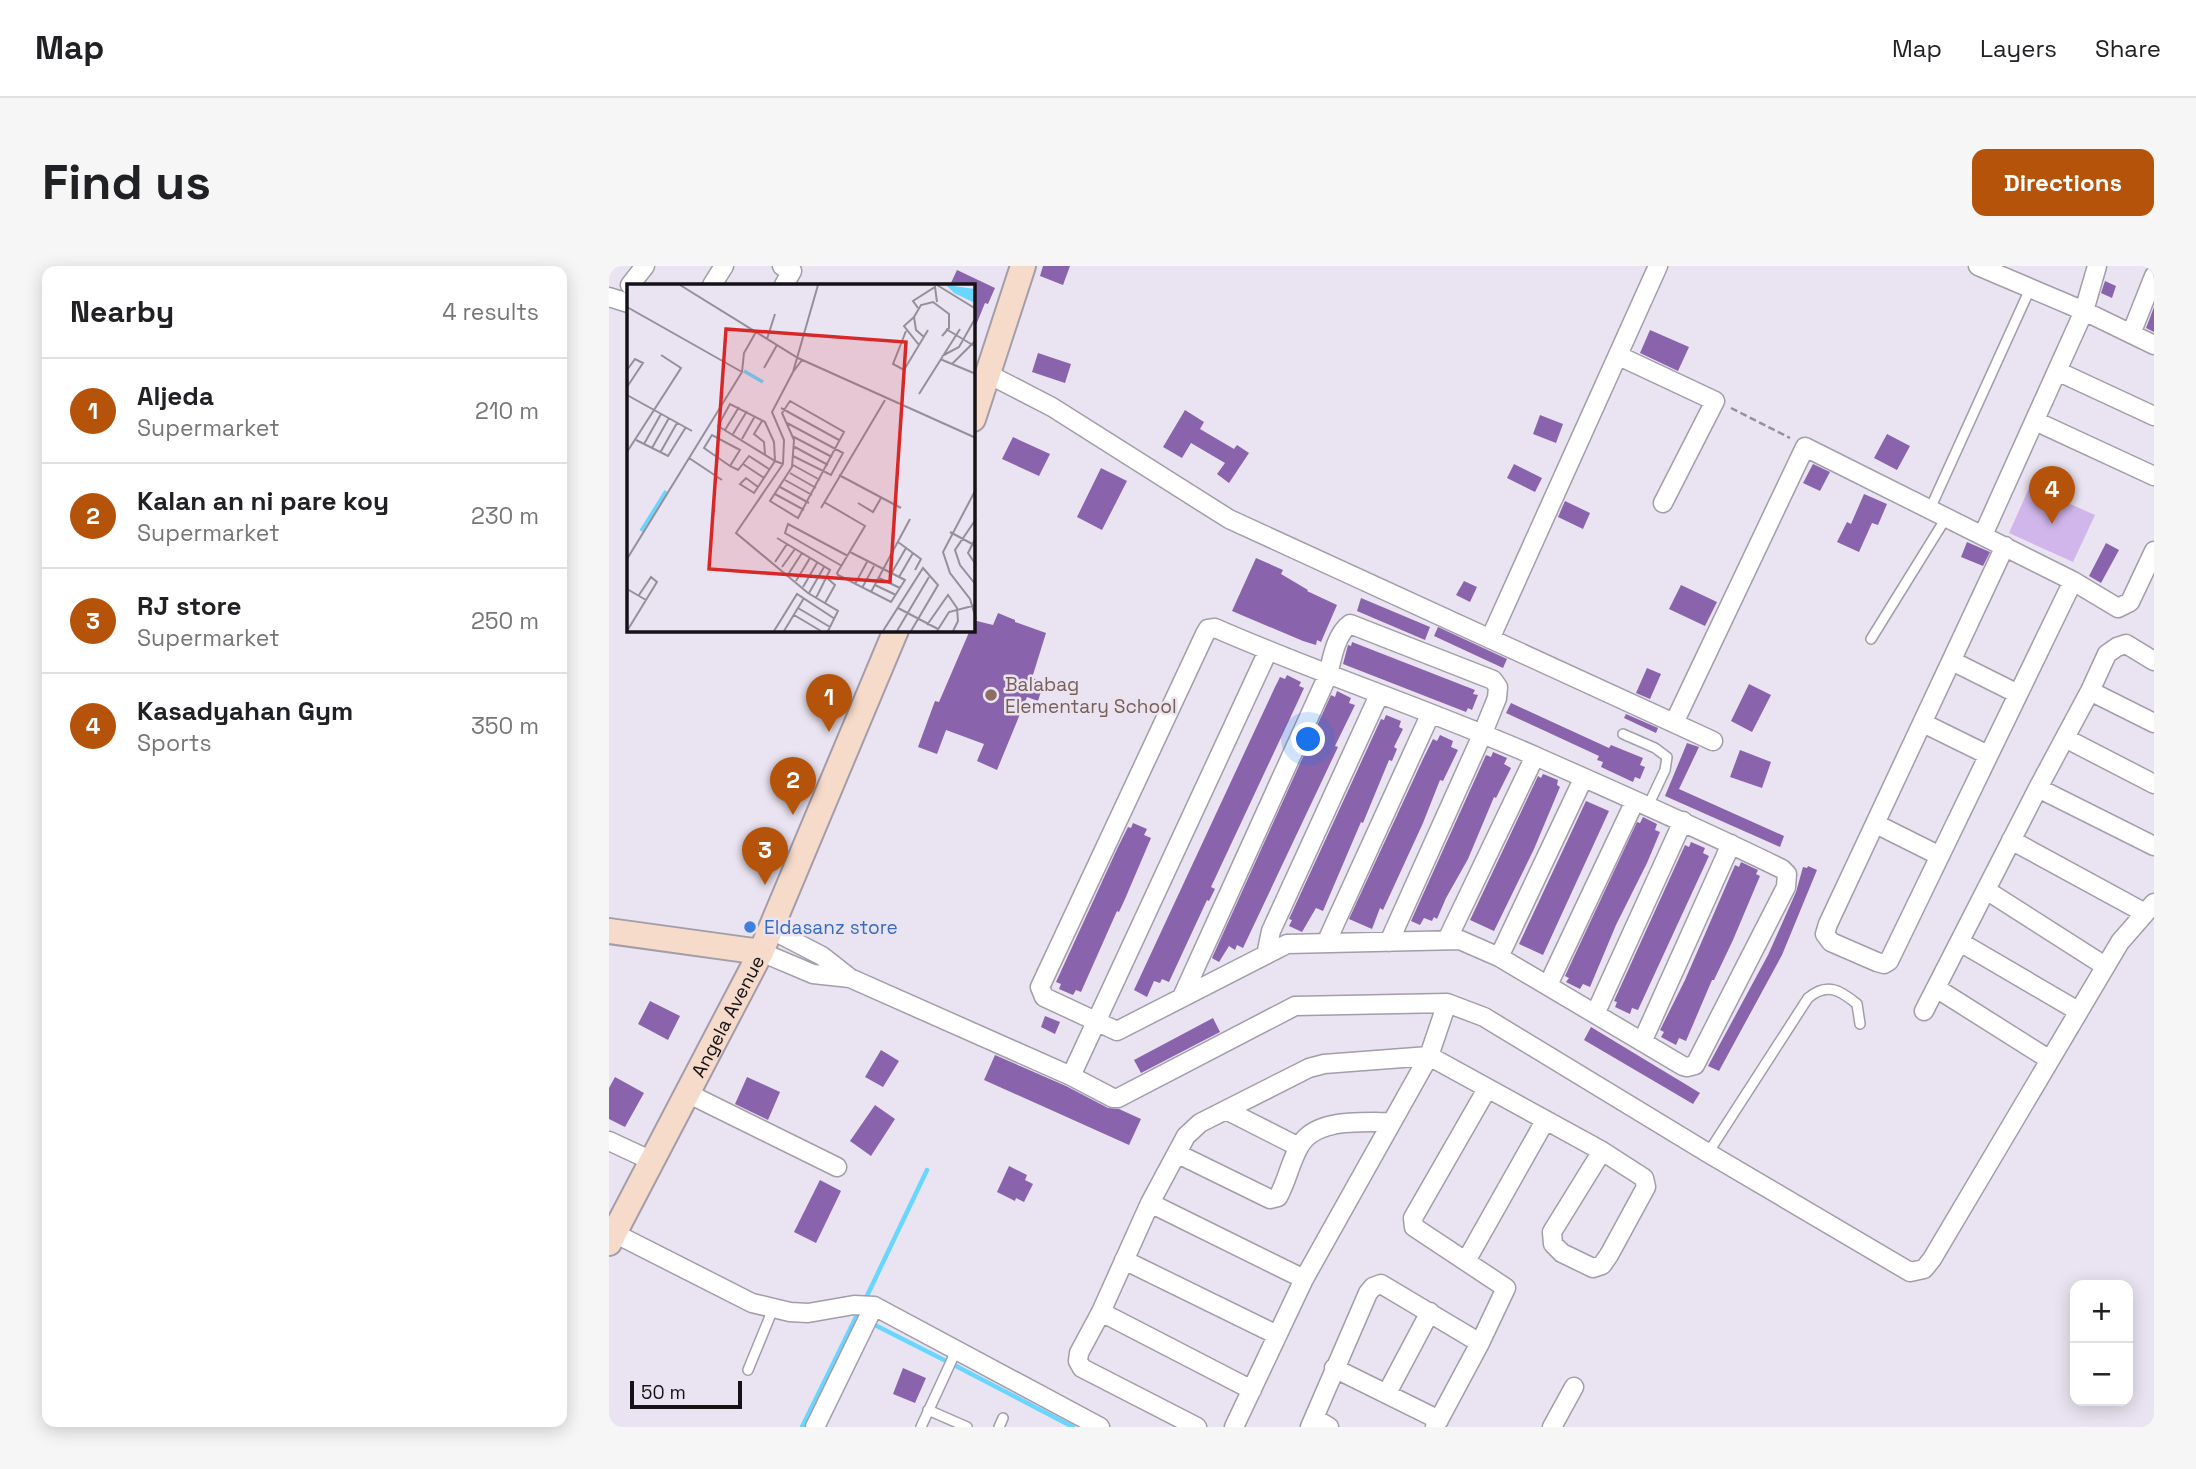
<!DOCTYPE html>
<meta charset="utf-8">
<style>
body{margin:0;font-family:"Space Grotesk",sans-serif;background:#f6f6f6;color:#202124}
.controls{position:absolute;right:21px;bottom:21px;display:grid;overflow:hidden;border-radius:14px;box-shadow:0 4px 18px #0003}
.controls button{width:63px;height:63px;display:grid;place-items:center;padding:0;border:0;border-bottom:2px solid #e0e0e0;background:#fff;color:#202124;font:35px sans-serif}
.scale{position:absolute;left:21px;bottom:18px;width:112px;box-sizing:border-box;padding-left:7px;border:4px solid #151217;border-top:0;font-size:19px;line-height:24px;white-space:nowrap;color:#151217;-webkit-text-stroke:5px #eae3f1;paint-order:stroke}
.you{position:absolute;left:700px;top:474px;width:24px;height:24px;margin:-18px;border:5px solid #fff;border-radius:50%;background:#1a73e8;box-shadow:0 0 0 10px #1a73e833}
.badge{display:grid;place-items:center;width:46px;height:46px;border-radius:50%;background:#b45309;color:#fff;font-size:23px;font-weight:700}
.pin{position:absolute;translate:-50% -58px;filter:drop-shadow(0 2px 4px #0008)}
.pin::after{content:'';position:absolute;top:37px;width:24px;height:21px;background:inherit;clip-path:polygon(0 0,100% 0,50% 100%)}
.list{margin:0;padding:0;list-style:none}
h2{display:flex;justify-content:space-between;align-items:center;height:91px;margin:0;padding:0 28px;font-size:30px}
h2 small{font-size:23px;font-weight:400;color:#757577}
.list li{display:grid;grid-template-columns:46px 1fr auto;gap:21px;align-items:center;box-sizing:border-box;height:105px;padding:0 28px;border-top:2px solid #e0e0e0}
.list b{display:block;font-size:26px;white-space:nowrap}
.list p{margin:0;font-size:23px;white-space:nowrap;color:#757577}
.list em{font-size:23px;font-style:normal;color:#757577}
.map{position:relative;flex:none;width:1545px;height:1161px;overflow:hidden;border-radius:14px}
header{display:flex;align-items:center;gap:42px;box-sizing:border-box;height:98px;padding:0 35px;background:#fff;border-bottom:2px solid #e0e0e0}
header strong{font-size:33px}
nav{display:flex;gap:38px;margin-inline-start:auto;font-size:24px}
.intro{display:flex;align-items:center;justify-content:space-between;box-sizing:border-box;height:168px;padding:0 42px}
h1{margin:0;font-size:49px}
.button{padding:18px 32px;border-radius:14px;background:#b45309;color:#fff;font-size:24px;font-weight:700}
main{display:flex;gap:42px;padding:0 42px}
aside{flex:1;background:#fff;border-radius:14px;box-shadow:0 4px 18px #0003}
.map>svg:first-child{display:block}
.green{fill:#d1b6ec}
.lines{fill:none;stroke-linecap:round;stroke-linejoin:round}
.stream{stroke:#69d6ff;stroke-width:4.5}
.building{fill:#8964ac}
.lane-casing{stroke:#a39ca9;stroke-width:12}
.street-casing{stroke:#a39ca9;stroke-width:21}
.secondary-casing{stroke:#a39ca9;stroke-width:28}
.path{stroke:#96909b;stroke-width:2.5;stroke-dasharray:7 3.5;stroke-linecap:butt}
.lane{stroke:#fff;stroke-width:9}
.street{stroke:#fff;stroke-width:18}
.secondary{stroke:#f6dbcb;stroke-width:24}
.education-dot{fill:#8d6e63;stroke:#eae3f1;stroke-width:2.5}
.shop-dot{fill:#3f7fe0;stroke:#eae3f1;stroke-width:2.5}
.labels{text-anchor:middle;stroke-width:5;stroke-linejoin:round;paint-order:stroke}
.education-label{font-size:19px;fill:#785e54;stroke:#eae3f1;text-anchor:start}
.shop-label{font-size:19px;fill:#366cbe;stroke:#eae3f1;text-anchor:start}
.street-label{font-size:19px;fill:#151217;stroke:#eae3f1}
.inset-river{fill:none;stroke:#69d6ff;stroke-width:3.5}
.inset-road{fill:none;stroke:#958f9a;stroke-width:2}
.view{fill:#d62828;fill-opacity:0.15;stroke:#d62828;stroke-width:3.5}
.inset-edge{fill:none;stroke:#151217;stroke-width:3.5}
</style>
<header>
<strong>Map</strong>
<nav><a>Map</a><a>Layers</a><a>Share</a></nav>
</header>
<div class="intro"><h1>Find us</h1><a class="button">Directions</a></div>
<main>
<aside>
<h2>Nearby<small>4 results</small></h2>
<ul class="list">
<li><span class="badge">1</span><div><b>Aljeda</b><p>Supermarket</p></div><em>210 m</em></li>
<li><span class="badge">2</span><div><b>Kalan an ni pare koy</b><p>Supermarket</p></div><em>230 m</em></li>
<li><span class="badge">3</span><div><b>RJ store</b><p>Supermarket</p></div><em>250 m</em></li>
<li><span class="badge">4</span><div><b>Kasadyahan Gym</b><p>Sports</p></div><em>350 m</em></li>
</ul>
</aside>
<div class="map">
<svg width="1545" height="1161" viewBox="0 0 1545 1161">
<rect width="100%" height="100%" fill="#eae3f1"/>
<path class="green" d="M1421,220L1486,249L1464,296L1400,267Z"/>
<g class="lines">
<path class="stream" d="M257,1032L318,904
M262,1057L335,1094
M347,1100L464,1161
M193,1161L251,1043"/>
</g>
<path class="building" d="M434,0H461L454,19L431,10Z
M348,4L386,22L379,38L376,37L365,64L364,19H341Z
M1496,15L1507,20L1503,32L1492,27Z
M1545,41V66L1537,62Z
M1041,64L1080,81L1069,105L1031,87Z
M429,87L462,98L456,117L423,106Z
M576,144L595,156L591,163L625,183L628,179L640,187L620,217L608,208L616,197L582,177L573,192L554,181Z
M931,149L954,158L947,177L924,168Z
M1278,168L1301,180L1288,204L1265,192Z
M404,171L441,188L430,210L393,193Z
M905,198L933,212L926,226L898,212Z
M1204,198L1221,206L1211,225L1194,217Z
M492,202L518,215L493,264L468,251Z
M1255,228L1278,238L1269,259L1263,257L1250,286L1228,276L1238,256L1242,258Z
M956,235L981,247L974,263L949,251Z
M1358,276L1381,286L1374,300L1352,291Z
M1497,277L1510,284L1492,317L1480,310Z
M647,292L674,304L672,308L699,324L698,325L728,339L712,376L708,374L707,379L694,375L623,345Z
M855,315L868,321L861,336L847,329Z
M1072,319L1108,336L1096,360L1060,343Z
M752,332L821,361L816,374L748,345Z
M389,347L406,354V356L437,367L423,412L435,416L429,435L418,431L388,504L368,495L375,478L337,464L328,488L309,481L326,435L330,436L361,364H364V354L384,359Z
M829,361L898,393L894,402L825,370Z
M743,376L866,424L864,428L869,429L863,444L859,442L857,446L734,398L739,379L742,380Z
M1038,402L1052,408L1041,433L1027,427Z
M678,409L692,416L690,420L695,422L690,433L602,621L606,623L600,635L598,634L560,716L553,713L551,717L545,715L538,731L525,724L666,421L671,411L676,413Z
M1140,418L1162,429L1143,466L1122,455Z
M728,425L742,432L740,437L746,439L726,480L729,481L634,682L628,679L626,684L620,680L610,696L603,692L722,429L726,431Z
M902,437L1000,482L1002,479L1034,492L1031,499L1036,501L1031,513L1026,511L1024,516L992,501L994,496L988,494L990,490L897,447Z
M1017,448L1049,462L1047,467L1015,452Z
M777,449L792,455L790,461L794,463L785,481L788,483L783,495L780,494L754,557L752,556L714,645L707,642L693,666L680,660L683,654L680,653L772,453L775,454Z
M831,469L844,475L842,481L849,484L834,515L831,514L814,557L774,644L771,642L763,663L740,653L814,493L824,473L828,475Z
M1078,477L1090,481L1070,523L1175,570L1171,581L1056,530Z
M1131,484L1162,496L1153,522L1121,511Z
M884,486L898,492L895,498L902,502L887,532L885,531L859,593L837,632L828,653L825,651L823,655L815,652L811,659L802,655L877,489L882,491Z
M934,508L949,514L948,519L951,521L925,583L885,665L861,654L929,510L932,512Z
M977,535L1000,545L934,689L910,678Z
M1034,551L1048,558L1046,564L1051,566L1038,597L1007,659L981,721L974,718L971,723L957,716L960,712L956,710L1028,556L1031,557Z
M524,557L538,563L535,569L542,572L516,633L510,646L508,645L472,726L467,724L464,729L450,723L452,718L447,716L509,581L519,561L522,562Z
M1082,576L1096,582L1094,587L1100,590L1029,744L1023,742L1021,748L1006,741L1008,736L1005,735L1076,579L1080,581Z
M1132,596L1149,604L1147,608L1151,610L1124,674L1105,714H1103L1077,775L1070,772L1067,779L1052,771L1055,766L1051,764L1076,714L1126,599L1130,601Z
M1199,600L1208,604L1173,689L1110,805L1099,800L1159,689L1187,626L1194,601L1198,602Z
M41,735L71,750L59,774L29,758Z
M436,750L451,756L446,768L432,761Z
M604,752L611,766L532,807L525,794Z
M982,761L1091,827L1084,838L975,774Z
M272,784L290,795L274,821L256,811Z
M386,789L457,820L499,842L510,843L532,853L520,879L375,814Z
M6,811L35,827L16,861L0,853V822Z
M138,811L171,826L159,854L126,838Z
M266,839L286,853L262,890L241,875Z
M400,900L418,909L416,914L424,918L415,936L407,932L406,935L388,926Z
M211,914L232,925L207,977L185,966Z
M294,1102L317,1112L306,1137L284,1128Z"/>
<g class="lines">
<defs>
<path id="lane" d="M1321,243L1421,23
M1262,373L1337,252
M1014,468L1046,482L1058,491L1056,504L1038,542
M1099,887L1199,732C1218,716 1231,724 1248,738L1251,758
M139,1104L164,1043
M319,1144L358,1161
M312,1161L347,1085
M390,1161L394,1152"/>
<path id="street" d="M173,0L183,5L175,19
M1369,0L1475,45L1545,79
M21,19L36,0
M103,19L115,0
M0,31L19,37
M1522,68L1545,10
M1010,90L1106,135L1054,237
M1448,105L1545,150
M379,108L443,141L620,253L1104,475
M1426,155L1545,210
M1374,269L1475,45L1488,0
M1396,280L1219,658L1216,668L1222,676L1268,696L1275,698L1280,695L1464,315
M606,362C711,408 821,444 926,490C1009,527 1092,563 1173,603L1178,608L1177,621L1086,799L1078,801L1074,800L890,691L851,674L678,678L508,765L435,731L431,721L596,368L599,363Z
M881,373L1049,0
M1343,395L1409,428
M1481,425L1545,457
M1065,457L1196,181L1464,315L1509,342L1521,336L1545,285
M1314,457L1379,489
M1456,472L1545,518
M1429,522L1545,580
M1267,558L1331,590
M1402,574L1536,647
M1377,624L1496,700
M838,674L926,490
M1351,676L1469,745
M717,677L821,449
M152,686L204,708L241,712L213,690L161,663
M657,689L662,665L770,429
M890,691L974,513
M241,712L462,810L504,832H509L686,740L838,737L875,751L1099,887L1301,1006L1315,1003L1323,993L1511,676L1545,637
M939,719L1026,535
M1327,722L1441,794
M573,731L719,409C723,392 727,368 741,358L884,414L889,421L888,432L873,469L780,676
M1315,745L1429,522L1481,425L1498,388L1508,381L1517,378L1545,395
M987,746L1074,555
M1034,774L1122,578
M462,810L659,385
M78,827L228,901
M617,844L690,881
M0,875L43,895
M569,888L661,933L669,931C678,915 681,897 690,881C706,851 754,857 782,856
M541,937L695,1013
M5,967L143,1037L181,1046L199,1047L245,1039L265,1040L491,1161
M515,994L668,1069
M857,995L936,855
M492,1046L643,1124
M725,1102L830,1154
M778,1127L821,1046
M705,1152L720,1161
M206,1161L265,1040
M588,1161L473,1102L469,1095L470,1087L492,1046L541,937L577,870L591,857L700,802L715,798L820,790L993,885L1035,912L1037,921L1000,989L993,999L984,1002L953,987L944,978L943,966L993,885
M625,1161L695,1013L820,790L838,737
M701,1161L759,1027L764,1021L772,1018L871,1077
M826,1161L871,1077L897,1022L805,961L804,952L878,823
M943,1161L965,1121"/>
<g id="secondary">
<path d="M364,153L414,0"/>
<path d="M0,665L152,686"/>
<path id="s1" d="M0,977L152,686L287,364"/>
</g>
</defs>
<use href="#lane" class="lane-casing"/>
<use href="#street" class="street-casing"/>
<use href="#secondary" class="secondary-casing"/>
<path class="path" d="M1122,142L1181,172"/>
<use href="#lane" class="lane"/>
<use href="#street" class="street"/>
<use href="#secondary" class="secondary"/>
</g>
<circle class="education-dot" cx="382" cy="429" r="7"/>
<circle class="shop-dot" cx="141" cy="661" r="7"/>
<g class="labels">
<g class="education-label">
<text x="396" y="425">Balabag<tspan x="396" dy="22">Elementary School</tspan></text>
</g>
<g class="shop-label">
<text x="155" y="668">Eldasanz store</text>
</g>
<g class="street-label">
<text dy="7" stroke="none"><textPath href="#s1" startOffset="256">Angela Avenue</textPath></text>
</g>
</g>
<g transform="translate(18 18)">
<rect width="348" height="348" fill="#eae3f1"/>
<path d="M319,1L348,5V19L327,9Z" fill="#69d6ff"/>
<path class="inset-river" d="M117,87L136,98M14,247L39,207"/>
<path class="inset-road" d="M53,1L171,74L349,154M310,1L349,25M0,23L115,88M291,24L286,17L308,3L310,18M287,33L277,42L292,61M319,45L349,63M279,47L266,80L277,86L301,46M297,53L289,46L287,33L294,21L306,18L322,30V44L315,52M140,55L148,30M315,72L332,63L349,33M313,75L349,90M175,76L166,88L191,1M325,80L349,56M137,84L150,61M0,86L8,75L16,79L0,103M166,88L145,128L157,156L156,180L109,249L181,309L211,327L201,347M292,110L333,45M0,111L65,147M163,117L217,148L171,234L143,217L165,183L167,156L155,129ZM154,124L212,156M135,137L127,150L137,158L138,170M160,139L216,169L204,191L166,172M98,146L112,123M106,150L120,127M165,152L205,173M115,155L128,132M9,156L41,172L59,143M17,160L34,130M166,162L201,181M25,164L42,134M0,168L54,84L34,71M33,169L50,139M62,174L95,196M116,180L137,194M166,181L193,196M103,182L113,166L85,151L77,164L103,182L111,186L122,172L142,185M163,189L189,204M212,191L274,224M158,196L185,211M131,203L119,194L113,200L127,209L131,203L148,177L147,158L138,138L103,120L91,142L148,177L156,180M153,203L182,219M349,205L316,268L323,289L343,315L349,335M148,210L177,226M197,218L238,242L210,289L211,291L264,318L278,296L223,268M231,219L246,228L254,214M194,224L258,116M349,235L328,266L333,281L349,301M323,248L349,262M349,253L341,269L349,281M150,254L203,286L189,314M271,258L294,275L288,286M0,275L115,88L117,69L129,48M148,278L160,260M215,282L158,249L161,240L221,272M155,283L168,265M162,289L175,269M264,290L279,264M272,293L286,269M252,294L273,304M169,297L183,274M228,300L240,278M248,301L269,311M176,303L190,279M235,304L247,282M0,305L19,316M244,308L283,235M182,309L197,283M198,319L208,301L201,295M171,324L203,343M271,324L311,345M167,331L194,347M300,341L321,311L330,324L331,337L326,347M0,347L30,298L24,293L12,311M147,347L170,310L208,335M157,347L177,314M256,347L296,284L311,301L284,347M270,347L302,293M310,347L322,328L349,321"/>
<path class="view" d="M99,45L279,58L263,298L82,285Z"/>
<rect width="348" height="348" class="inset-edge"/>
</g>
</svg>
<div class="controls">
<button>+</button>
<button>−</button>
</div>
<div class="scale">50 m</div>
<div class="you"></div>
<div class="pin badge" style="left:220px;top:466px">1</div>
<div class="pin badge" style="left:184px;top:549px">2</div>
<div class="pin badge" style="left:156px;top:619px">3</div>
<div class="pin badge" style="left:1443px;top:258px">4</div>
</div>
</main>
